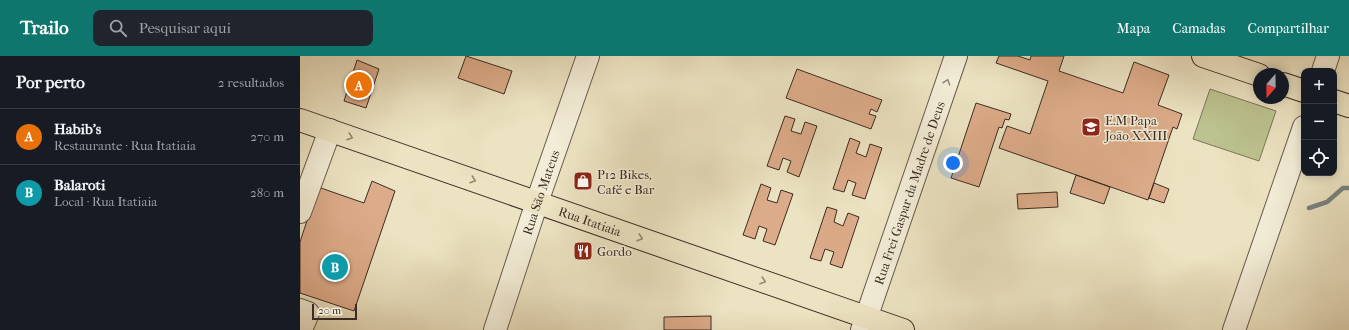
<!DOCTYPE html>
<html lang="pt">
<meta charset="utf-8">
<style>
body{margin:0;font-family:"IM FELL French Canon",serif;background:#20242c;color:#f1f3f6}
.controls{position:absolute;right:12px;top:12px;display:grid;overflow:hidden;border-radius:8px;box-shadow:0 2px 10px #0003}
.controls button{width:36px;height:36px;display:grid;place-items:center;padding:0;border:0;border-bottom:1px solid #363941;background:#171b24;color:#f1f3f6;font:20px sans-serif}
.compass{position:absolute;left:953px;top:12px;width:36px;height:36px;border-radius:50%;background:#171b24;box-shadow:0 2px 10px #0003;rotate:200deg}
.scale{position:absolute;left:12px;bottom:10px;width:45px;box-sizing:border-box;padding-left:4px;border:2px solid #3c2c24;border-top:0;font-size:11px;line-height:14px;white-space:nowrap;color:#3c2c24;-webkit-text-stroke:3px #f3edd7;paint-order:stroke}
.you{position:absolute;left:653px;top:107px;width:14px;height:14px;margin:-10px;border:3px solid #fff;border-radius:50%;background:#1a73e8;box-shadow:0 0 0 6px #1a73e833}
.badge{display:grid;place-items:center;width:26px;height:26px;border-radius:50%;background:#0f766e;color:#fff;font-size:13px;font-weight:700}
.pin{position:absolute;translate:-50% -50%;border:2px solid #fff;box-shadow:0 1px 4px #0006}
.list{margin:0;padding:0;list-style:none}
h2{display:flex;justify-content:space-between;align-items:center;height:52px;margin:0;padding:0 16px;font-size:17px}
h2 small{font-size:13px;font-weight:400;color:#9ea1a6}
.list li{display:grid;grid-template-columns:26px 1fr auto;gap:12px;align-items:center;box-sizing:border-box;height:56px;padding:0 16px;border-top:1px solid #363941}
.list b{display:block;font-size:15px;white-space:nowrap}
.list p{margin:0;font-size:13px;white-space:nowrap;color:#9ea1a6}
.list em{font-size:13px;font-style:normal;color:#9ea1a6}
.icon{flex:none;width:22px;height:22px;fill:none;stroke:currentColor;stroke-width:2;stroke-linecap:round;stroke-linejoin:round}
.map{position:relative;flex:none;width:1049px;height:274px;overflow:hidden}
header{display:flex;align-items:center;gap:24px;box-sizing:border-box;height:56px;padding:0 20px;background:#0f766e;color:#fff}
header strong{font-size:19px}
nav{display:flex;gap:22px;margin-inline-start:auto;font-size:14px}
.search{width:280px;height:36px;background:#20242c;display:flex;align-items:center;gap:10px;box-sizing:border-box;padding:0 14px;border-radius:8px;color:#9ea1a6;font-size:15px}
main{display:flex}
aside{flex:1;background:#171b24}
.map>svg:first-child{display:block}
.green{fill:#bcc390;stroke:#7c785a}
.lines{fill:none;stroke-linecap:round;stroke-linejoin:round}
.stream{stroke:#768280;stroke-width:4.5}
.building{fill:#dcab89;stroke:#3c2c24}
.minor-casing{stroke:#685a4c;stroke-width:24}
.major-casing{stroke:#3c2c24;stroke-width:24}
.minor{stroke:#f3edd7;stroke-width:22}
.major{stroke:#ece3c2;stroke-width:22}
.oneway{stroke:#988c7e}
.oneway2{stroke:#948873}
.labels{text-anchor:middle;stroke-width:3;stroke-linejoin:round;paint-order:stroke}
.poi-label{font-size:13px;fill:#3c2c24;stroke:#f3edd7;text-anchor:start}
.street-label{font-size:13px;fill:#3c2c24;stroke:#f3edd7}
</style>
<header>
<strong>Trailo</strong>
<div class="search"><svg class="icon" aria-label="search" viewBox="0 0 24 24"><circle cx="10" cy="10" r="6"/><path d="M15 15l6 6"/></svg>Pesquisar aqui</div>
<nav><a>Mapa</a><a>Camadas</a><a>Compartilhar</a></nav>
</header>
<main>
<aside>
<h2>Por perto<small>2 resultados</small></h2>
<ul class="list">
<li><span class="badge" style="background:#e8710a">A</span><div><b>Habib's</b><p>Restaurante · Rua Itatiaia</p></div><em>270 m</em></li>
<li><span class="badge" style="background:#0f9aa8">B</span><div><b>Balaroti</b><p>Local · Rua Itatiaia</p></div><em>280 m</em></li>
</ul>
</aside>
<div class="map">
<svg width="1049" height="274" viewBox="0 0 1049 274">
<rect width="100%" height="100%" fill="#ece3c2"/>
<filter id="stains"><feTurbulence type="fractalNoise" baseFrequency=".005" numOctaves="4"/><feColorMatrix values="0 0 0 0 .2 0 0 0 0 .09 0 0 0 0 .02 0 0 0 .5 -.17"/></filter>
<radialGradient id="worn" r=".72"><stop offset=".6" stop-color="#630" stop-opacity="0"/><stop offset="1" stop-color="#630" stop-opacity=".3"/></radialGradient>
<path class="green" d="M910,33L976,55L959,105L893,83Z"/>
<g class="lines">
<path class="stream" d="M1009,152L1027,146L1043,132H1049"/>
</g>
<path class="building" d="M166,0L212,15L204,38L158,22Z
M699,0H718L730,4L731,0H764L759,15L823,37L834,6L869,19L858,49L882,58L877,73L873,71L848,144L699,92L707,70L730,78L748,25L696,7Z
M57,4L79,13L66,52L44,45Z
M497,13L582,44L577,56L571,53L569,58L576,60L571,73L486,42Z
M676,47L711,58L709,64L705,63L702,72L699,71L679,131L651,122Z
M485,60L495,63L491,75L501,78L505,66L517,70L499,121L487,116L491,105L483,102L479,114L467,110Z
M550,82L560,86L556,97L566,101L570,88L582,92L565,143L552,139L556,127L548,124L544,136L533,133Z
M776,119L810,131L804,148L770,137Z
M72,125L95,135L54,255L0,237V186L18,131L64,147Z
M854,127L869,133L864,147L849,142Z
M461,128L471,132L467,144L477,147L481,134L493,138L475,189L463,185L467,173L459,170L455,183L443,179Z
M757,136L758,151L718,153L717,138Z
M527,151L537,154L534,166L543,170L548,157L559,161L542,212L530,208L534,196L525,193L521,205L510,202Z
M411,260V274H364V261Z"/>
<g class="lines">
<defs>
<g id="minor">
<path d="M1023,15L1028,0"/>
<path d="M0,156L30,74"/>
<path d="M0,254L8,257L1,274"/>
<path id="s1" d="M195,274L237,146L288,0"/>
<path id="s2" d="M562,274L656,0"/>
<path d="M934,274L1004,71"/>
</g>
<g id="major">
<path d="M903,0L959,19"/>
<path d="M983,28L1004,35"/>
<path d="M1034,45L1049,50"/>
<path id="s3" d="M0,64L603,274"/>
</g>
</defs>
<use href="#minor" class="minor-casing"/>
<use href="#major" class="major-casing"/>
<use href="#minor" class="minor"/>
<use href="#major" class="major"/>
</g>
<defs><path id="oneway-chevron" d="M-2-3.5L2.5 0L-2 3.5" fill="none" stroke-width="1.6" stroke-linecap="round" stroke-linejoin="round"/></defs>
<use class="oneway" href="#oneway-chevron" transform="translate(647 26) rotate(-71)"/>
<g class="oneway2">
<use href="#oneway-chevron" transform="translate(50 81) rotate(19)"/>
<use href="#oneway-chevron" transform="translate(173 124) rotate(19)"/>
<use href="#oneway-chevron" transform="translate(340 182) rotate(19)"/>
<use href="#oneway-chevron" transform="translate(463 225) rotate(19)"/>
</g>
<defs>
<symbol id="school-square" viewBox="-11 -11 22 22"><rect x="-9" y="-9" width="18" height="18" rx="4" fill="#8f2418" stroke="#f3edd7"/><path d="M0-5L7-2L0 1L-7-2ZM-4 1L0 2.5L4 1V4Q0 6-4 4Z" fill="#fff"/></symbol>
<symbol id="shop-square" viewBox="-11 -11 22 22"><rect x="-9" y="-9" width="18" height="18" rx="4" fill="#8f2418" stroke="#f3edd7"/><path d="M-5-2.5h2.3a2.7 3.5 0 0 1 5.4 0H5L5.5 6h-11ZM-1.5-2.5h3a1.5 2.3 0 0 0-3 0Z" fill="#fff"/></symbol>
<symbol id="restaurant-square" viewBox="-11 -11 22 22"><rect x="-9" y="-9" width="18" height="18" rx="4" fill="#8f2418" stroke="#f3edd7"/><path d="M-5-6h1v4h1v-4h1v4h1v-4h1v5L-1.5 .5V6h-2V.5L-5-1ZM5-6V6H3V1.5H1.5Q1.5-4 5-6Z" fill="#fff"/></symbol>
</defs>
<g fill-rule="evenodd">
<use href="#school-square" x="780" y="60" width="22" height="22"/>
<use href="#shop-square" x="272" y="114" width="22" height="22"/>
<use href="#restaurant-square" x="272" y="184" width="22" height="22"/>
</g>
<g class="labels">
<g class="poi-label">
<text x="805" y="69">E.M Papa<tspan x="805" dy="15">João XXIII</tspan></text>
<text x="297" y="123">P12 Bikes,<tspan x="297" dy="15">Café e Bar</tspan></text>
<text x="297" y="200">Gordo</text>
</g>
<g class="street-label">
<text dy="5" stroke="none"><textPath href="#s1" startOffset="145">Rua São Mateus</textPath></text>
<text dy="5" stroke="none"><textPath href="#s2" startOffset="145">Rua Frei Gaspar da Madre de Deus</textPath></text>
<text dy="5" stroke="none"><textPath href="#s3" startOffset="307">Rua Itatiaia</textPath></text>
</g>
</g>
<rect width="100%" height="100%" filter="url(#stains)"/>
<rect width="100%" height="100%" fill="url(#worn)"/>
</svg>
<div class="controls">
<button>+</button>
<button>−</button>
<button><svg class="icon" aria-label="locate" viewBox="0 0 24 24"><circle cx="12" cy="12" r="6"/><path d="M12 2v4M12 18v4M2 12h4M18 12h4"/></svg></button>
</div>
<svg class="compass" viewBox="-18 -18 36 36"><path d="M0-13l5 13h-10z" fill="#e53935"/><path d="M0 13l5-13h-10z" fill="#9ea1a6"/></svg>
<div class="scale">20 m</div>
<div class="you"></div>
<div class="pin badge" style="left:59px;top:29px;background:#e8710a">A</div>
<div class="pin badge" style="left:35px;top:211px;background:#0f9aa8">B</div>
</div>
</main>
